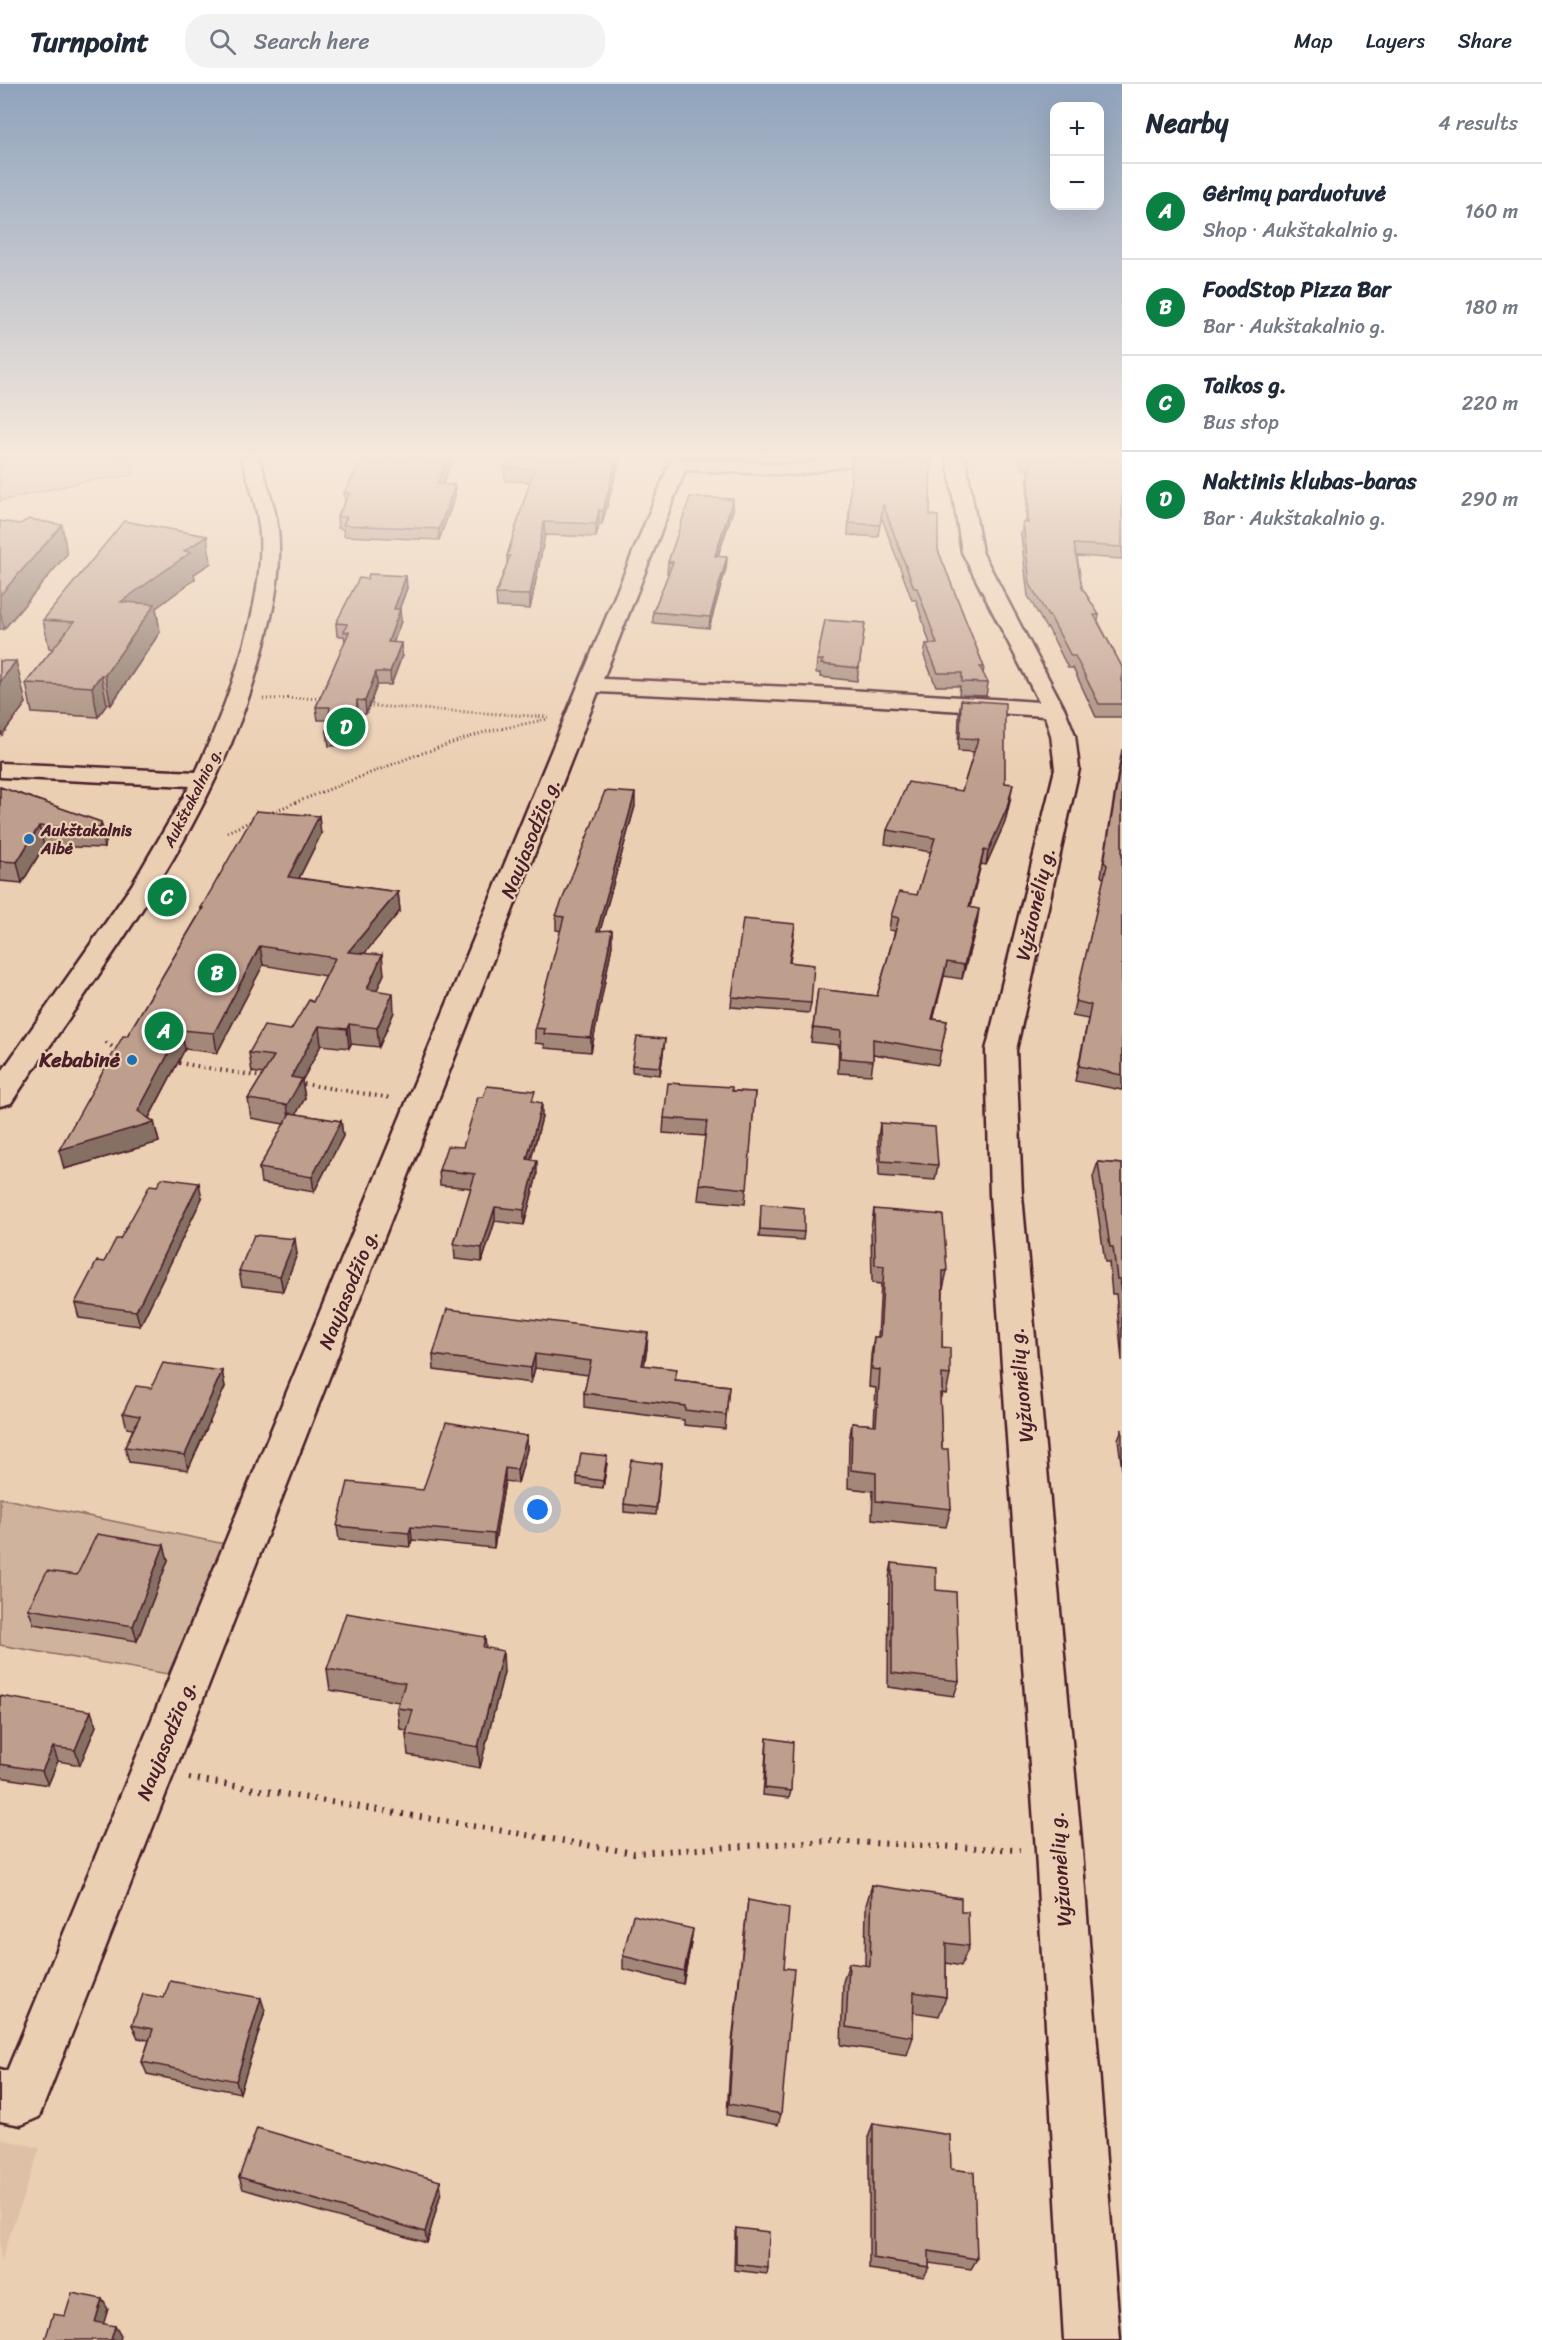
<!DOCTYPE html>
<meta charset="utf-8">
<style>
body{margin:0;font-family:Sriracha,sans-serif;background:#f2f2f3;color:#1f2937}
.controls{position:absolute;right:18px;top:18px;display:grid;overflow:hidden;border-radius:12px;box-shadow:0 6px 24px #0002}
.controls button{width:54px;height:54px;display:grid;place-items:center;padding:0;border:0;border-bottom:2px solid #e0e1e3;background:#fff;color:#1f2937;font:30px sans-serif}
.you{position:absolute;left:538px;top:1426px;width:21px;height:21px;margin:-15px;border:4px solid #fff;border-radius:50%;background:#1a73e8;box-shadow:0 0 0 9px #1a73e833}
.badge{display:grid;place-items:center;width:39px;height:39px;border-radius:50%;background:#0b8043;color:#fff;font-size:20px;font-weight:700}
.pin{position:absolute;translate:-50% -50%;border:3px solid #fff;box-shadow:0 2px 6px #0006}
.list{margin:0;padding:0;list-style:none}
h2{display:flex;justify-content:space-between;align-items:center;height:78px;margin:0;padding:0 24px;font-size:26px}
h2 small{font-size:20px;font-weight:400;color:#747a83}
.list li{display:grid;grid-template-columns:39px 1fr auto;gap:18px;align-items:center;box-sizing:border-box;height:96px;padding:0 24px;border-top:2px solid #e0e1e3}
.list b{display:block;font-size:22px;white-space:nowrap}
.list p{margin:0;font-size:20px;white-space:nowrap;color:#747a83}
.list em{font-size:20px;font-style:normal;color:#747a83}
.icon{flex:none;width:33px;height:33px;fill:none;stroke:currentColor;stroke-width:2;stroke-linecap:round;stroke-linejoin:round}
.map{position:relative;flex:none;width:1122px;height:2256px;overflow:hidden}
header{display:flex;align-items:center;gap:36px;box-sizing:border-box;height:84px;padding:0 30px;background:#fff;border-bottom:2px solid #e0e1e3}
header strong{font-size:28px}
nav{display:flex;gap:33px;margin-inline-start:auto;font-size:21px}
.search{width:420px;height:54px;background:#f2f2f3;display:flex;align-items:center;gap:15px;box-sizing:border-box;padding:0 21px;border-radius:24px;color:#747a83;font-size:22px}
main{display:flex}
aside{flex:1;background:#fff}
.map>svg:first-child{display:block}
.built{fill:#dec0a7}
.green{fill:#d0b39c;stroke:#8d6964;stroke-width:1.5}
.lines{fill:none;stroke-linecap:round;stroke-linejoin:round}
.street-casing{stroke:#4a1f2b;stroke-width:5}
.path-far2{stroke:#4a1f2b;stroke-width:3;stroke-dasharray:1 3;stroke-linecap:butt}
.path-far1{stroke:#4a1f2b;stroke-width:4;stroke-dasharray:1.5 4.5;stroke-linecap:butt}
.path{stroke:#4a1f2b;stroke-width:6;stroke-dasharray:2 7;stroke-linecap:butt}
.street{fill:#ebcfb2;fill-rule:evenodd}
.wall{fill:#a38879;stroke:#4a1f2b;stroke-width:1.5}
.shaded-wall{fill:#856f63;stroke:#4a1f2b;stroke-width:1.5}
.building{fill:#be9e8d;stroke:#4a1f2b;stroke-width:1.5}
.poi-dot{fill:#1f6fb2;stroke:#ebcfb2;stroke-width:2}
.labels{text-anchor:middle;stroke-width:4.5;stroke-linejoin:round;paint-order:stroke}
.far-street-label{font-size:16px;fill:#4a1f2b;stroke:#ebcfb2}
.far-poi-label{font-size:16px;font-weight:bold;fill:#4a1f2b;stroke:#ebcfb2;text-anchor:start}
.street-label{font-size:20px;fill:#4a1f2b;stroke:#ebcfb2}
.poi-label{font-size:20px;font-weight:bold;fill:#4a1f2b;stroke:#ebcfb2;text-anchor:end}
</style>
<header>
<strong>Turnpoint</strong>
<div class="search"><svg class="icon" aria-label="search" viewBox="0 0 24 24"><circle cx="10" cy="10" r="6"/><path d="M15 15l6 6"/></svg>Search here</div>
<nav><a>Map</a><a>Layers</a><a>Share</a></nav>
</header>
<main>
<div class="map">
<svg width="1122" height="2256" viewBox="0 0 1122 2256">
<rect width="100%" height="100%" fill="#ebcfb2"/>
<filter id="ink" filterUnits="userSpaceOnUse"><feTurbulence type="fractalNoise" baseFrequency=".0167" numOctaves="2"/><feDisplacementMap in="SourceGraphic" scale="12" xChannelSelector="R" yChannelSelector="G"/><feConvolveMatrix kernelMatrix="1 2 1 2 8 2 1 2 1" color-interpolation-filters="sRGB"/></filter>
<g filter="url(#ink)">
<path class="built" d="M0,2055L40,2064L0,2179Z"/>
<path class="green" d="M0,374H134L133,391L86,397L0,417Z
M0,1414L225,1460L168,1590L0,1561Z"/>
<g class="lines">
<defs>
<path id="street" d="M242,374H259C268,403 279,432 279,463C280,503 269,544 258,583C210,749 105,877 11,1019L0,1022V990L132,801L190,702L0,693V679L196,688C226,624 265,521 260,450C258,424 249,399 242,374Z
M672,374L796,381L831,374H871L863,379L796,391L685,386L603,595L816,604L1039,618L962,468L947,374H965L982,468L1065,626L1075,651L1079,685L1016,966L1022,1111L1082,1767L1120,2256H1064L1036,1767L990,1111L986,966L1055,685L1051,651L1045,632L816,618L598,608L39,2033L21,2041L0,2037V1985L7,1987Z"/>
</defs>
<use href="#street" class="street-casing"/>
<path class="path-far2" d="M263,615L325,614
M368,616H373L371,622L548,633
M269,729L411,673L485,648L548,635
M227,748L254,736
M169,812L189,813"/>
<path class="path-far1" d="M106,958L119,968
M173,978L267,994
M298,999L391,1014"/>
<path class="path" d="M189,1694L634,1769L829,1757L1020,1766"/>
<use href="#street" class="street"/>
</g>
<path class="wall" d="M508,374H620L602,440H599L596,453L545,451L530,525L497,523L496,510L507,480V472L530,398L505,397L504,384Z
M852,374L930,431L938,466L984,583L983,590L988,599L986,612L959,611L960,602H936L924,572L926,560H930L916,516H912L881,432L878,453L848,451Z
M1020,374H1122V475L1077,472L1082,504L1099,531L1098,537L1122,583V633H1096L1073,584H1068L1048,544H1046L1028,512L1021,450L1023,438L1026,439L1028,385H1023Z
M443,400L455,412L439,456L344,452L343,445L338,444L337,433L345,418L344,409Z
M733,426L718,472L727,473L726,484L709,544L653,539V528L669,489H667L668,478Z
M0,437L67,470L4,545H0Z
M211,479L194,490L195,495L156,524L160,548L111,621L107,620L98,633L32,629L26,599L53,565L49,564L43,536Z
M407,504L399,525L401,537L393,559L402,572L391,601H377L366,630H359L356,661L329,662L327,648L328,636H318L316,623L345,558L344,552H337L336,539Z
M865,539L857,597L820,593V589H816L817,576Z
M0,577L26,619L2,651L0,650Z
M961,616L1005,699L1011,713L1005,738L986,781L981,780L970,823L977,839L962,895L944,892L933,935L947,937L938,981L873,970V977L871,991L838,989L839,961L811,958L818,905L877,912L895,847L889,846L891,832L917,811L931,768L885,760L887,746L962,707L974,668L958,667L959,629Z
M1122,665V1006L1075,997L1088,935L1072,932L1104,795L1101,792Z
M0,703L101,738L106,758L104,764L44,762L22,799L0,797Z
M635,722L600,847L612,861L591,968L545,964L544,960L535,959V944L561,847L556,846V832Z
M321,750L299,794L398,808L400,827L364,869L384,890L376,907L394,928L379,963L351,960L349,964L321,961L302,997L305,1014L296,1030L341,1037L343,1052L314,1108L261,1099L259,1084L284,1040L251,1034L248,1015L264,990L252,988L249,969L291,946L313,918L326,892L263,881L217,969L185,965L149,1034L154,1038L159,1058L64,1085L127,952L201,827V824Z
M794,850L790,878L811,919L809,929L731,923L732,913Z
M665,955L660,991L632,988V981Z
M732,1007L755,1008L745,1120L698,1116L705,1052L663,1049L664,1034Z
M535,1018L542,1033L531,1076L537,1091L524,1141L495,1137L482,1178L455,1175L454,1160L471,1104L440,1101L439,1086L463,1063Z
M880,1039L938,1081L935,1096L879,1092L878,1054Z
M1098,1078L1122,1080V1277L1116,1210H1112L1109,1178H1105L1093,1093Z
M202,1114L140,1242L79,1234L75,1219L120,1155Z
M874,1125L947,1187L943,1205L942,1263L950,1291L946,1310L942,1309L940,1316L942,1365L951,1425L946,1443L872,1435L873,1407L848,1404L849,1357L852,1339L874,1341L876,1304L869,1303L871,1271L874,1253H878L881,1200L872,1199L871,1144Z
M761,1128L804,1148L803,1156L759,1153Z
M297,1170L283,1207L242,1202L239,1187Z
M647,1264L644,1281L676,1296L729,1302L725,1345L684,1341V1336L584,1323V1309L588,1291L535,1284L531,1299L434,1286L433,1271Z
M222,1287L225,1303L188,1386L129,1378L125,1363L133,1345L127,1344L123,1329Z
M1122,1345V1386L1118,1355Z
M527,1352V1365L518,1399L505,1397L494,1464L412,1456L410,1463L339,1456L337,1442L423,1406Z
M607,1379L603,1404L577,1401V1393Z
M661,1380L656,1431L624,1428V1420Z
M168,1476L137,1557L34,1540L28,1525L77,1491Z
M892,1479L936,1506L959,1597L954,1612L888,1603L889,1494Z
M485,1553L486,1564L504,1588L480,1684L408,1671L406,1650L407,1646L400,1645L397,1624L399,1618L330,1606L327,1585Z
M0,1612L96,1642L80,1681L58,1677L48,1701L0,1693Z
M767,1654L791,1707L789,1714L763,1711Z
M872,1801L961,1828L969,1862L961,1882L946,1879V1913L939,1932L913,1928V1953L907,1971L841,1961L843,1898L849,1879L865,1882L866,1821Z
M748,1816L784,1884L781,2030L778,2041L727,2031L731,1967Z
M691,1859L683,1900L623,1885V1872Z
M265,1927L240,2009L147,1990L142,1978L149,1956L138,1954L132,1941Z
M873,2039L951,2085L977,2175L971,2185L929,2179V2183L924,2193L869,2185V2051Z
M239,2093L440,2097L441,2108L427,2159L243,2105Z
M736,2144L768,2184L767,2190L734,2186L735,2149Z"/>
<path class="shaded-wall" d="M449,374H454L438,411L437,400Z
M617,374H620L602,440L603,427Z
M455,401V412L439,456V445Z
M733,415V426L714,483L715,472Z
M599,426V440L596,453V440Z
M544,438L545,451L530,525V511Z
M62,441L67,470L4,545L0,526V511Z
M207,452L211,479L194,490L195,495L156,524L160,548L111,621L105,591L121,518L184,467Z
M727,473L726,484L709,544L710,533Z
M406,492L407,504L395,537L394,525Z
M400,525L401,537L389,571L388,558Z
M401,559L402,572L391,601L390,588Z
M16,577L26,619L2,651L0,641V598Z
M376,588L377,601L366,630L365,617Z
M101,591L107,620L98,633L92,603Z
M357,616L359,630L356,661L355,648Z
M1013,700L1005,738L986,781L988,767Z
M635,709V722L596,861L597,847Z
M319,732L321,750L290,812L288,793Z
M101,738L106,758L104,764L100,744Z
M39,742L44,762L22,799L17,778Z
M984,766L981,780L966,837L969,823Z
M398,808L400,827L350,887L348,868Z
M979,825L977,839L962,895L964,881Z
M612,846V861L591,968V954Z
M260,862L263,881L217,969L214,949Z
M382,871L384,890L369,925L367,905Z
M947,878L944,892L930,949L932,935Z
M393,909L394,928L379,963L377,944Z
M349,940L351,960L349,964L347,945Z
M319,942L321,961L302,997L305,1014L290,1041L287,1021L291,993Z
M181,946L185,965L145,1041L154,1038L159,1058L64,1085L59,1066L138,1027Z
M665,955L664,963L660,991V983Z
M542,1019V1033L527,1090V1075Z
M341,1037L343,1052L314,1108L312,1093Z
M537,1077V1091L524,1141V1126Z
M199,1099L202,1114L140,1242L136,1227Z
M495,1123V1137L482,1178V1164Z
M295,1155L297,1170L283,1207L280,1192Z
M648,1249L647,1264L642,1295V1281Z
M535,1270V1284L531,1299V1284Z
M222,1287L225,1303L188,1386L185,1371Z
M527,1352V1365L518,1399L517,1386Z
M607,1372V1379L603,1404V1397Z
M505,1384V1397L494,1464V1450Z
M411,1443L412,1456L410,1463L409,1449Z
M164,1461L168,1476L137,1557L133,1542Z
M503,1567L504,1588L480,1684L478,1663Z
M91,1627L96,1642L80,1681L75,1666Z
M53,1663L58,1677L48,1701L42,1687Z
M693,1845L691,1859L683,1900L684,1887Z
M261,1914L265,1927L240,2009L236,1997Z
M440,2097L441,2108L427,2159L425,2148Z
M102,2215L108,2225L101,2248L95,2238Z
M115,2242L121,2252L120,2256H111Z"/>
<path class="building" d="M363,374H449L437,400L455,401L439,445L343,441L347,433H337L350,409H344Z
M508,374H617L603,427L599,426L596,440L544,438L530,511L496,510L510,472H507L534,385L504,384Z
M852,374L931,375L930,431L938,432V466L984,583H980L988,599L962,598V589H938L926,560H937L917,504H914L883,420L880,441L849,439Z
M1026,374H1122V463L1074,460L1082,504L1099,531H1094L1122,583V620H1099L1075,572H1071L1050,532H1048L1030,500L1023,438L1028,439L1030,375Z
M690,413L733,415L715,472L727,473L710,533L653,528L673,478H668Z
M29,435L62,441L0,511V437L20,440Z
M124,437L207,452L184,467L191,468L121,518L155,520L105,591H101L92,603L26,599L74,538L43,536Z
M369,490L406,492L394,525H400L388,558L401,559L390,588H376L365,617L357,616L355,648H327L330,623H316L349,548H344L347,540L336,539L359,494L367,495Z
M825,536L865,539L859,584L821,580L823,576H817Z
M0,577H16L0,598Z
M961,616L1005,619V699L1013,700L1007,724L988,767L984,766L969,823L979,825L964,881L947,878L932,935L947,937L941,967L873,955V977L840,974L841,947L813,944L818,905L877,912L899,834L891,832L899,808L917,811L935,754L887,746L908,698L962,707L978,655L960,654Z
M1122,671V991L1079,982L1091,921L1075,917L1107,781L1104,778Z
M0,703L101,738L100,744L39,742L17,778L0,777Z
M605,707L635,709L597,847L612,846L591,954L544,950L545,945L535,944L564,833L556,832Z
M256,727L319,732L288,793L398,808L348,868L382,871L367,905L393,909L377,944L349,940L347,945L319,942L291,993L302,995L287,1021L248,1015L274,972L249,969L264,942L291,946L309,916L313,918L335,874L260,862L214,949L181,946L138,1027L154,1038L59,1066L123,952H127L203,824H201Z
M743,835L795,840L789,878L814,881L811,919L732,913Z
M637,953L665,955L660,983L632,981Z
M668,999L732,1003V1007L755,1008L747,1105L699,1100L707,1037L664,1034Z
M487,1002L535,1007L532,1017L542,1019L527,1075L537,1077L524,1126L495,1123L482,1164L454,1160L475,1090L439,1086L447,1062L463,1063L478,1013H483Z
M290,1029L341,1037L312,1093L259,1084Z
M880,1039L935,1043L938,1081L881,1077Z
M1098,1078L1122,1080V1210L1120,1195H1117L1113,1163H1110Z
M162,1094L199,1099L136,1227L75,1219L97,1177L104,1178L116,1155H120L150,1101L157,1102Z
M761,1120L804,1124V1148L760,1145Z
M874,1125L943,1131L947,1187H943L942,1263L950,1264V1291L942,1290V1309H940L942,1365H948L951,1425L876,1417V1389L851,1386L852,1339L876,1341L880,1286L872,1285L874,1253H880L884,1182L875,1181Z
M254,1151L295,1155L280,1192L239,1187Z
M447,1225L648,1249L642,1281L677,1285L675,1296L729,1302L726,1331L685,1326V1322L584,1309L591,1277L535,1270L531,1284L433,1271Z
M163,1279L222,1287L185,1371L125,1363L140,1332L123,1329L136,1302L151,1304Z
M446,1338L527,1352L517,1386L505,1384L494,1450L411,1443L409,1449L337,1442L348,1398L423,1406Z
M581,1369L607,1372L603,1397L577,1393Z
M631,1376L661,1380L656,1424L624,1420Z
M97,1450L164,1461L133,1542L28,1525L47,1487L77,1491Z
M892,1479L936,1484V1506L956,1508L959,1597L892,1589Z
M346,1529L485,1553L483,1563L503,1567L478,1663L406,1650L413,1626L397,1624L405,1599L327,1585Z
M0,1612L91,1627L75,1666L53,1663L42,1687L0,1680Z
M767,1654L793,1658L791,1707L765,1704Z
M872,1801L961,1814V1828H968L969,1862L946,1859V1913L914,1908L913,1953L846,1943L849,1879L870,1882Z
M748,1816L789,1824L784,1884L794,1885L781,2030L729,2020L733,1956Z
M633,1831L693,1845L684,1887L623,1872Z
M170,1897L261,1914L236,1997L142,1978L153,1945L132,1941L143,1910L164,1914Z
M873,2039L950,2051L951,2085L974,2088L977,2175L929,2167V2183L873,2174Z
M257,2044L440,2097L425,2148L239,2093Z
M736,2144L769,2148L768,2184L736,2180Z
M72,2209L102,2215L95,2238L115,2242L111,2256H45L53,2230L65,2232Z"/>
</g>
<linearGradient id="sky" x2="0" y2="1"><stop stop-color="#8fa3bd"/><stop offset="0.54" stop-color="#f6e9dc"/><stop offset="1" stop-color="#f6e9dc" stop-opacity="0"/></linearGradient>
<rect width="1122" height="690" fill="url(#sky)"/>
<g class="poi-dot">
<circle cx="29" cy="755" r="6"/>
<circle cx="132" cy="976" r="6"/>
</g>
<g class="labels">
<g class="far-street-label">
<text transform="translate(192 713) rotate(-63)" y="6">Aukštakalnio g.</text>
</g>
<g class="far-poi-label">
<text x="41" y="752">Aukštakalnis<tspan x="41" dy="18">Aibė</tspan></text>
</g>
<g class="street-label">
<text transform="translate(530 754) rotate(-68)" y="7">Naujasodžio g.</text>
<text transform="translate(1035 820) rotate(-77)" y="7">Vyžuonėlių g.</text>
<text transform="translate(348 1205) rotate(-68)" y="7">Naujasodžio g.</text>
<text transform="translate(1021 1301) rotate(-95)" y="7">Vyžuonėlių g.</text>
<text transform="translate(166 1656) rotate(-68)" y="7">Naujasodžio g.</text>
<text transform="translate(1060 1785) rotate(-94)" y="7">Vyžuonėlių g.</text>
</g>
<g class="poi-label">
<text x="120" y="983">Kebabinė</text>
</g>
</g>
</svg>
<div class="controls">
<button>+</button>
<button>−</button>
</div>
<div class="you"></div>
<div class="pin badge" style="left:164px;top:947px">A</div>
<div class="pin badge" style="left:217px;top:889px">B</div>
<div class="pin badge" style="left:167px;top:813px">C</div>
<div class="pin badge" style="left:346px;top:643px">D</div>
</div>
<aside>
<h2>Nearby<small>4 results</small></h2>
<ul class="list">
<li><span class="badge">A</span><div><b>Gėrimų parduotuvė</b><p>Shop · Aukštakalnio g.</p></div><em>160 m</em></li>
<li><span class="badge">B</span><div><b>FoodStop Pizza Bar</b><p>Bar · Aukštakalnio g.</p></div><em>180 m</em></li>
<li><span class="badge">C</span><div><b>Taikos g.</b><p>Bus stop</p></div><em>220 m</em></li>
<li><span class="badge">D</span><div><b>Naktinis klubas-baras</b><p>Bar · Aukštakalnio g.</p></div><em>290 m</em></li>
</ul>
</aside>
</main>
